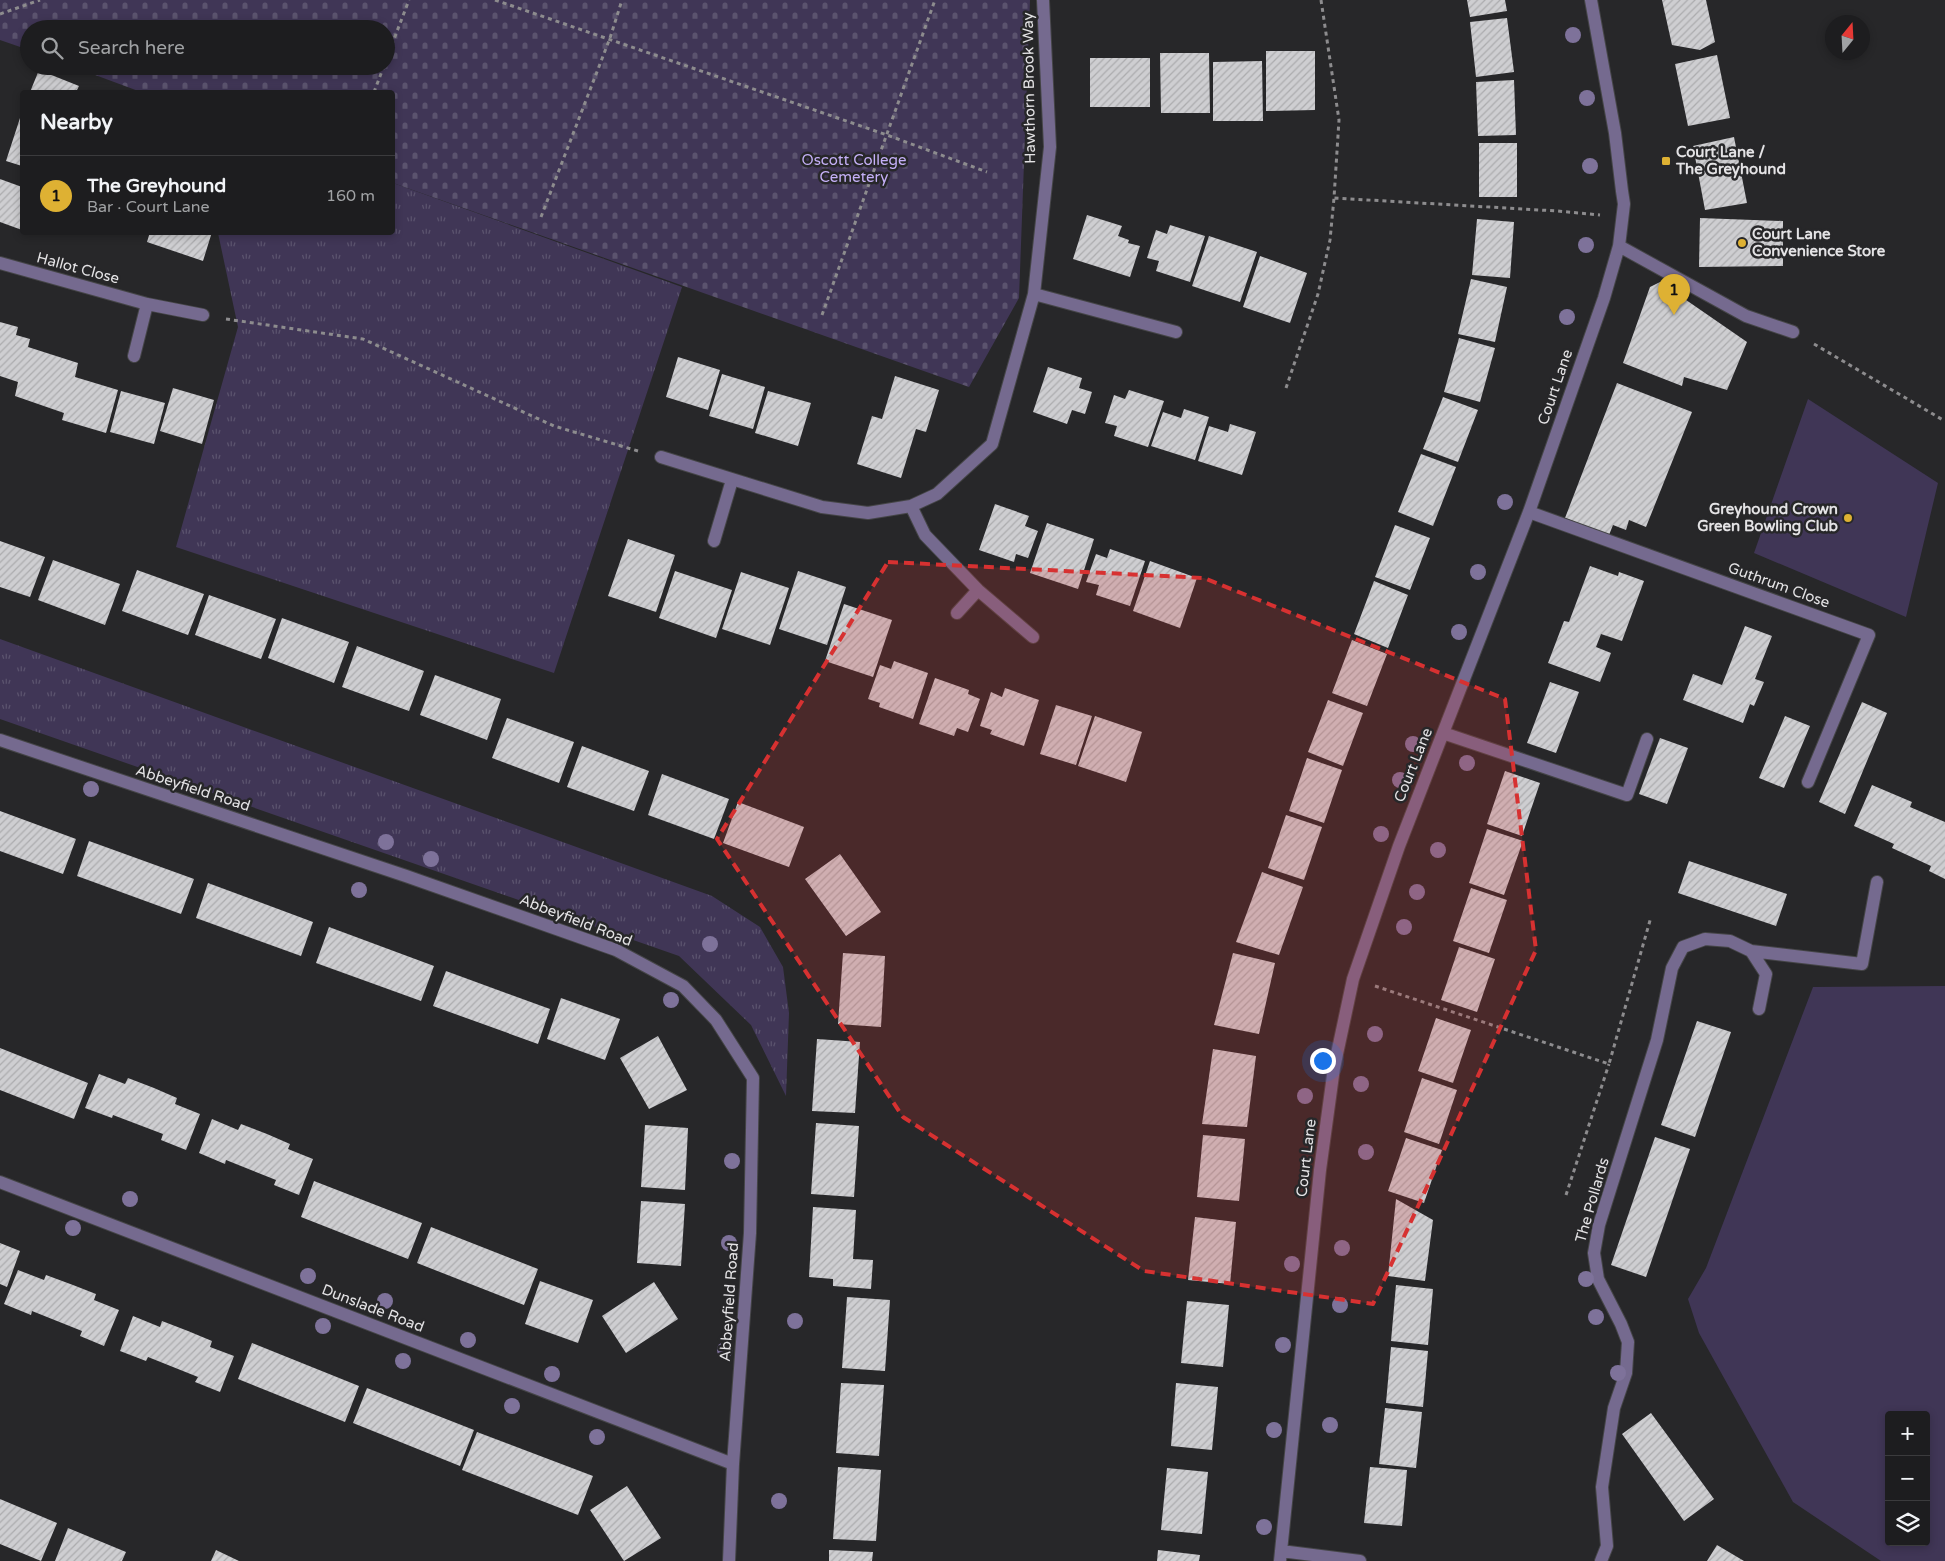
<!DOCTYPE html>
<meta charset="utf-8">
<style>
body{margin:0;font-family:"Varela Round",sans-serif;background:#252628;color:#f1f3f6}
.controls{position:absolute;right:15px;bottom:15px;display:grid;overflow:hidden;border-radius:5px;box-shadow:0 2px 8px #0003}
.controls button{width:45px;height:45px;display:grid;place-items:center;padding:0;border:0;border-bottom:1px solid #3b3b3d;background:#1d1d1f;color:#f1f3f6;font:25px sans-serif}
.compass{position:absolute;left:1825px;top:15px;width:45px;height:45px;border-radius:50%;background:#1d1d1f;box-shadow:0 2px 8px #0003;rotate:18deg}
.you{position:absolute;left:1322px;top:1060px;width:18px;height:18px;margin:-12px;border:4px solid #fff;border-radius:50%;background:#1a73e8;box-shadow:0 0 0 8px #1a73e833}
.badge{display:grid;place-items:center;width:32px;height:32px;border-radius:50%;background:#deb133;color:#111;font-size:16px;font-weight:700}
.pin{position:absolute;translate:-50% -41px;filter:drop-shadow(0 1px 2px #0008)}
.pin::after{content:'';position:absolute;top:26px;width:18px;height:15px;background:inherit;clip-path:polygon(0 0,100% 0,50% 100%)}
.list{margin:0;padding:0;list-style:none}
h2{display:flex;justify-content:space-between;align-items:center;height:65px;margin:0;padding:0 20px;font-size:21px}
h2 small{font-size:16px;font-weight:400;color:#a0a2a4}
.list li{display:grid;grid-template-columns:32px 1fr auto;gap:15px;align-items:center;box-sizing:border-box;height:80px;padding:0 20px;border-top:1px solid #3b3b3d}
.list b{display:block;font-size:19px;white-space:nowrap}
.list p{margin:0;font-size:16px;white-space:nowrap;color:#a0a2a4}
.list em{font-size:16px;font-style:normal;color:#a0a2a4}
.icon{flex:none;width:28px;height:28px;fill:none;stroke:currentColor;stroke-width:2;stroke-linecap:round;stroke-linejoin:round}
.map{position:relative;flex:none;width:1945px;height:1561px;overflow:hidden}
.search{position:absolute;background:#1d1d1f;box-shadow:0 2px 8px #0003;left:20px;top:20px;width:375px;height:55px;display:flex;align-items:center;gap:12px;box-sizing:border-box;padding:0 18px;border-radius:28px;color:#a0a2a4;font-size:19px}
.panel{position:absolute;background:#1d1d1f;box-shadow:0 2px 8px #0003;left:20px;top:90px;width:375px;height:145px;border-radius:5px}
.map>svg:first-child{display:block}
.grass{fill:url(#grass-tufts)}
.cemetery{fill:url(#cemetery-stones)}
.garden{fill:#403656;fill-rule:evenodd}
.building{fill:url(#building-hatch)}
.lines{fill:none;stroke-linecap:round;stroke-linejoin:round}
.minor-casing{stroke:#454547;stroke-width:14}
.path{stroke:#8d8c8e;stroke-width:3;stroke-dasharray:4 4;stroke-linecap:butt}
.minor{stroke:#756a8f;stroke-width:12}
.tree{fill:#7e729a}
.marked{fill:#d73131;fill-opacity:0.2;stroke:#d73131;stroke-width:4;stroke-dasharray:10 6;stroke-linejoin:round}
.poi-dot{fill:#deb133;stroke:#272729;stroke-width:2}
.labels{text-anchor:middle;stroke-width:5;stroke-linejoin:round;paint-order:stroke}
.street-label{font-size:15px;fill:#e4e3e5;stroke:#272729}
.poi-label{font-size:15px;font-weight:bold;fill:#e4e3e5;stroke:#272729;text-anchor:start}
.park-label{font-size:15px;fill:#c5b0f7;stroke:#272729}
</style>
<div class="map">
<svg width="1945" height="1561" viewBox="0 0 1945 1561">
<defs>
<pattern id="grass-tufts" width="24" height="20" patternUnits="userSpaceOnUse" patternTransform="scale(1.25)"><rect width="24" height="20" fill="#403656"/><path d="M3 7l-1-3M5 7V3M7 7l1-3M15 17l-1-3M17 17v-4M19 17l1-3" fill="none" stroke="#5b536e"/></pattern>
<pattern id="cemetery-stones" width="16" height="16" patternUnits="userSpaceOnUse" patternTransform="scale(1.25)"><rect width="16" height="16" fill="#403656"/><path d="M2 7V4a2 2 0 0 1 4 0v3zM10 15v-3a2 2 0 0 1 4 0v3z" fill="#5b536e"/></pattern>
<pattern id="building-hatch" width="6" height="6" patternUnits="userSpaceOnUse" patternTransform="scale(1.25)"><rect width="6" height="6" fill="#ceced1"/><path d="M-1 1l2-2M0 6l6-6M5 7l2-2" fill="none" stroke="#acacae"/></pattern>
</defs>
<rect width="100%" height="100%" fill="#272729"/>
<path class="grass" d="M393,183L682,287L554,673L176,547L238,327L218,233L392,232Z
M0,639L712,896L760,927L783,967L789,1013L786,1096L751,1025L679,956L0,719Z"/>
<path class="cemetery" d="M0,0H1030L1019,298L969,387L393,183L392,92H141L71,66H386V29H29V50L0,40Z"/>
<path class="garden" d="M1808,399L1938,483L1906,617L1754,553Z
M1945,986V1561H1881L1793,1502L1699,1333L1688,1299L1706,1268L1813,987ZM1889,1415H1926V1542H1889Z"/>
<path class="building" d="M1467,0H1505L1507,11L1470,17Z
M1662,0H1706L1715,42L1700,50L1672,45Z
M1507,18L1514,72L1476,77L1470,22Z
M1266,51H1315V110L1266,111Z
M1160,53H1209L1210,113H1161Z
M1717,55L1730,118L1688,126L1675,64Z
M1090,58H1150V107H1090Z
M1262,61L1263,121H1213V62Z
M39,70L79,86L76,92H30Z
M1514,80L1516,135L1478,136L1476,82Z
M20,118L22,119V166L6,161Z
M1734,137L1747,203L1705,210L1693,146Z
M1479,143H1517V197H1479Z
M0,179L22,187V230L0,222Z
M1087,215L1122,226L1118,236L1129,240L1128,243L1140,246L1130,277L1073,259Z
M1700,218L1783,221V266L1699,267Z
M1477,219L1514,222L1510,278L1472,275Z
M1170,225L1205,236L1190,282L1156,271L1159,261L1147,258L1156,230L1167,234Z
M150,232H212L203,261L147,242Z
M1209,236L1257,252L1240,302L1192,286Z
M1260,256L1307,273L1290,323L1243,307Z
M1471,279L1507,287L1495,342L1458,334Z
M1660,282L1747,342L1727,390L1684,377L1682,386L1623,363L1650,287Z
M0,322L18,327L16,335L30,339L28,347L78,363L75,377L118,390L106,433L62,420L64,413L15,396L18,382L0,376Z
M1459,338L1495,348L1480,402L1444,392Z
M678,357L720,370L708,410L666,397Z
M1048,367L1082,378L1079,388L1092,392L1085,414L1072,410L1067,424L1033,412Z
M722,374L765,387L753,429L709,416Z
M895,376L939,390L926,432L916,429L901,478L857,464L872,416L882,419Z
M1617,383L1692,412L1646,527L1629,520L1626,530L1613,525L1609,535L1565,518Z
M173,388L214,400L202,444L160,431Z
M1129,390L1164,401L1148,447L1114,436L1117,426L1105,423L1114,395L1125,399Z
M121,391L165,403L154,444L110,432Z
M768,391L811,403L798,446L755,433Z
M1443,397L1478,410L1458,462L1423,449Z
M1184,409L1209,417L1195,460L1151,446L1163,412L1181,418Z
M1230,424L1256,432L1242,475L1198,461L1209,426L1228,432Z
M1421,454L1456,467L1433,526L1398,512Z
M995,504L1029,516L1025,526L1038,531L1028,558L1016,554L1014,562L979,550Z
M1047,523L1094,539L1078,589L1030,573Z
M1395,525L1430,538L1410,590L1375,577Z
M628,539L675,555L656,612L608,596Z
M0,541L45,557L30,597L0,587Z
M1110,549L1145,561L1130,606L1096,595L1099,585L1086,582L1096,554L1107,558Z
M53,560L120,584L105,625L38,600Z
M1150,561L1197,578L1180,628L1133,611Z
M1590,566L1618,576L1619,572L1644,581L1622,641L1601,634L1596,647L1611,653L1600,682L1548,663L1564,621L1569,622Z
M137,570L204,594L188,635L122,611Z
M675,571L732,590L716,638L659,618Z
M798,571L846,587L827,645L779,629Z
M741,572L789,588L770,645L722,629Z
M1374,581L1408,595L1388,648L1354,634Z
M209,595L276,619L261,659L195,635Z
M844,604L892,620L873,677L825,661Z
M282,618L349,642L334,683L268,658Z
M1745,626L1772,636L1755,679L1764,682L1754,706L1750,704L1743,723L1683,700L1693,674L1722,685Z
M1352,640L1387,654L1367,706L1332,693Z
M357,646L424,671L409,711L342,687Z
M894,661L928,673L913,719L879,707L880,703L868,699L880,665L891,669Z
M435,675L501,699L487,740L420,715Z
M935,678L969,690L968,694L980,699L968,732L957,728L954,736L919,724Z
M1550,682L1579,692L1556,753L1527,743Z
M1005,688L1039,700L1024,746L990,734L992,730L980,726L991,692L1002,697Z
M1328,700L1363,713L1343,766L1308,752Z
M1862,702L1887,713L1845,814L1819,802Z
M1056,705L1092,716L1076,765L1040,754Z
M1095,716L1142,732L1126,782L1078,766Z
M1785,716L1810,726L1784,788L1759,778Z
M507,718L574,742L559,783L492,758Z
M1660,738L1688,748L1667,804L1639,794Z
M582,746L649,771L634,811L567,787Z
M1307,758L1342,770L1324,823L1289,811Z
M1505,771L1540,783L1522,836L1487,824Z
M662,774L729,799L714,839L648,815Z
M1872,785L1912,802L1910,807L1945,822V879L1929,871L1931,866L1892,848L1894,844L1854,826Z
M738,802L804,827L789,867L723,843Z
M0,811L76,839L63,874L0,851Z
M1286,815L1322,827L1304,880L1268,868Z
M1487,829L1523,841L1504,895L1469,883Z
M89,841L194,879L181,914L77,876Z
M840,854L881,912L846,936L805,879Z
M1689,861L1787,894L1776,926L1678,893Z
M1262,872L1303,887L1279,955L1236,942Z
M208,883L313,922L301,956L196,918Z
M1471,888L1507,900L1489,953L1453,941Z
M329,927L434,966L421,1001L316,963Z
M1459,947L1495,959L1477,1012L1441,1000Z
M843,953L885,956L881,1027L838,1024Z
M1233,953L1275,963L1259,1034L1214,1025Z
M446,971L550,1009L538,1044L433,1006Z
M561,998L620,1019L605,1060L547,1039Z
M1436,1018L1471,1030L1453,1083L1418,1071Z
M1697,1021L1731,1032L1695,1137L1661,1125Z
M658,1036L687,1090L649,1109L620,1058Z
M817,1039L860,1042L855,1113L812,1111Z
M0,1048L88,1083L74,1119L0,1090Z
M1213,1049L1256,1056L1247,1127L1202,1124Z
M99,1074L125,1084L128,1078L154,1088L177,1098L175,1104L200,1114L186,1150L161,1140L163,1134L113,1115L112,1118L85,1108Z
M1422,1078L1457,1090L1439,1144L1404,1132Z
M212,1119L238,1130L241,1124L267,1134L290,1144L288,1149L313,1159L299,1195L274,1185L276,1180L226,1160L225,1164L199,1153Z
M816,1123L859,1126L854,1197L811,1194Z
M645,1125L688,1128L685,1190L641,1187Z
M1203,1135L1245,1139L1239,1201L1197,1197Z
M1655,1137L1690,1149L1646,1277L1611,1265Z
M1406,1138L1442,1150L1424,1203L1388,1191Z
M314,1181L422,1223L408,1259L301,1217Z
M1396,1199L1433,1220L1425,1281L1388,1276Z
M641,1201L685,1204L681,1266L637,1263Z
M813,1207L856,1210L853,1259L873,1260L871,1289L833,1286V1279L809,1277Z
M1195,1217L1236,1222L1230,1284L1188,1280Z
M431,1227L538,1269L524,1305L417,1263Z
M0,1243L20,1251L7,1287L0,1284Z
M18,1270L44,1280L46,1275L73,1285L96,1294L94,1300L119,1310L104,1346L80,1336L82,1331L32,1311L31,1315L4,1304Z
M540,1281L593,1300L578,1343L525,1324Z
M654,1282L678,1319L626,1353L602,1316Z
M1396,1285L1433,1289L1428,1345L1391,1341Z
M847,1297L890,1300L885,1371L842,1368Z
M1187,1301L1229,1305L1223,1367L1181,1363Z
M133,1316L160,1327L162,1321L188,1331L212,1341L210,1347L234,1356L220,1392L195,1382L198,1377L148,1357L146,1361L120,1351Z
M252,1343L359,1386L345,1422L238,1379Z
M1391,1347L1428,1351L1423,1407L1386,1403Z
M841,1383L884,1385L879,1456L836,1453Z
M1176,1383L1218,1387L1212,1450L1171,1446Z
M367,1388L474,1430L460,1466L353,1423Z
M1385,1408L1422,1412L1416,1468L1379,1464Z
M1651,1413L1714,1499L1684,1521L1622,1434Z
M477,1432L593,1476L578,1515L462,1470Z
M838,1467L881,1470L876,1541L833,1539Z
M1370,1467L1407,1470L1402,1526L1364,1523Z
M1167,1468L1208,1472L1202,1534L1161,1530Z
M627,1486L661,1538L624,1561L590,1510Z
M0,1499L57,1523L41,1561L0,1544Z
M68,1528L126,1552L122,1561H55Z
M1717,1545L1744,1561H1707Z
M216,1550L239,1561H211Z
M829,1550L873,1552L872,1561H829Z
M1158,1550L1200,1555L1199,1561H1157Z"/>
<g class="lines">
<defs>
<path id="minor" d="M1619,246L1746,316L1793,332
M0,263L147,304L203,315
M1034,294L1176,332
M134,356L147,304
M661,457L822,507L868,513L911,506L937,494L992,444L1034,294L1050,147L1043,0
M911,506L925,535L978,590L1033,637
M1529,512L1869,635L1808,782
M714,541L732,480
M957,613L978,590
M1443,733L1627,795L1647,739
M0,740L406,876L616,950L683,986L716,1020L753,1078L750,1233L733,1464L729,1561
M1751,951L1862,964L1877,882
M0,1182L733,1464
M1281,1551L1360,1561
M1280,1561L1320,1170L1334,1068L1353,979L1399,846L1529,512L1604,298L1619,246L1624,204L1622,191L1615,133L1591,0
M1601,1561L1607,1546L1602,1487L1614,1408L1626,1373L1628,1342L1621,1324L1598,1279L1594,1253L1599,1225L1657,1040L1672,968L1683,947L1705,939L1730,941L1751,951L1766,974L1759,1009"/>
</defs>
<use href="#minor" class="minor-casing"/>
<path class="path" d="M495,0L887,135L987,172
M1321,0L1339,120L1334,198L1557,211L1600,215
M0,14L40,0
M386,60L409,0
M374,92L384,66
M541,217L610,38L622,0
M822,315L935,0
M226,319L363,339L554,426L638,451
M1814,344L1943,420L1945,419
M1286,388L1318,294L1330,240L1334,198
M1375,986L1609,1064L1651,917
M1566,1195L1609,1064"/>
<use href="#minor" class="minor"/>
</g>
<g class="tree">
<circle cx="1573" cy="35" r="8"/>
<circle cx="1587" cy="98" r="8"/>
<circle cx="1590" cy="166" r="8"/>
<circle cx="1586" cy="245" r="8"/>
<circle cx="1567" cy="317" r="8"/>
<circle cx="1505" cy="502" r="8"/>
<circle cx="1478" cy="572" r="8"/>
<circle cx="1459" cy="632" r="8"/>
<circle cx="1413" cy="744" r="8"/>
<circle cx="1467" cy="763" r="8"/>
<circle cx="1400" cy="780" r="8"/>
<circle cx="91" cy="789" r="8"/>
<circle cx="1381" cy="834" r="8"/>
<circle cx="386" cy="842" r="8"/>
<circle cx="1438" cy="850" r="8"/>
<circle cx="431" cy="859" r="8"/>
<circle cx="359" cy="890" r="8"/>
<circle cx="1417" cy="892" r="8"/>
<circle cx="1404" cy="927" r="8"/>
<circle cx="710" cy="944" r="8"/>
<circle cx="671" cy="1000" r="8"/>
<circle cx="1375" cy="1034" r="8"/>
<circle cx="1361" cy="1084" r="8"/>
<circle cx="1305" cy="1096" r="8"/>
<circle cx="1366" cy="1152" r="8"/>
<circle cx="732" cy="1161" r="8"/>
<circle cx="130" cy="1199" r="8"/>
<circle cx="73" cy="1228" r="8"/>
<circle cx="729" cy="1243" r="8"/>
<circle cx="1342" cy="1248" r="8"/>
<circle cx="1292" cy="1264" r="8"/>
<circle cx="308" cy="1276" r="8"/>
<circle cx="1586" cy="1279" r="8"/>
<circle cx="385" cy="1301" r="8"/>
<circle cx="1340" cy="1305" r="8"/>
<circle cx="1596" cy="1317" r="8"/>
<circle cx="795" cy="1321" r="8"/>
<circle cx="323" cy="1326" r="8"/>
<circle cx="468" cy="1340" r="8"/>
<circle cx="1283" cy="1345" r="8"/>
<circle cx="725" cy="1350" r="8"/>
<circle cx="403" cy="1361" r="8"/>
<circle cx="1618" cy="1373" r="8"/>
<circle cx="552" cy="1374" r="8"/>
<circle cx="512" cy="1406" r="8"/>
<circle cx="1330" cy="1425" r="8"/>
<circle cx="1274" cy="1430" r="8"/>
<circle cx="597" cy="1437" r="8"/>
<circle cx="779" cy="1501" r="8"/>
<circle cx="1264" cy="1527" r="8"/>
</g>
<path class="marked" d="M888,562L1204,578L1505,699L1536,950L1373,1304L1144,1271L903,1117L717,839Z"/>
<g class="poi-dot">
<rect x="1661" y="156" width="10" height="10" rx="2.5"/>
<circle cx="1742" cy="243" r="5"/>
<circle cx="1848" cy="518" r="5"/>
</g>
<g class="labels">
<g class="street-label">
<text transform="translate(1029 88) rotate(-91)" y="5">Hawthorn Brook Way</text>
<text transform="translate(78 268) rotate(15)" y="5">Hallot Close</text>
<text transform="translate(1555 387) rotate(-71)" y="5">Court Lane</text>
<text transform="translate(1779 585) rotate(20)" y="5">Guthrum Close</text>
<text transform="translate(1413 765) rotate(-68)" y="5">Court Lane</text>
<text transform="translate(193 788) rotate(18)" y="5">Abbeyfield Road</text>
<text transform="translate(576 920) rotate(21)" y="5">Abbeyfield Road</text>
<text transform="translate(1306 1158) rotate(-83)" y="5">Court Lane</text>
<text transform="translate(1592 1200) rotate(-74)" y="5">The Pollards</text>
<text transform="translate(729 1302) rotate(-86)" y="5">Abbeyfield Road</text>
<text transform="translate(373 1308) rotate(21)" y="5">Dunslade Road</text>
</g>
<g class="poi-label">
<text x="1676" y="157">Court Lane /<tspan x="1676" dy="17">The Greyhound</tspan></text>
<text x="1752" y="239">Court Lane<tspan x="1752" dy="17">Convenience Store</tspan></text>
<text x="1838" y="514" text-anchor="end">Greyhound Crown<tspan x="1838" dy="17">Green Bowling Club</tspan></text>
</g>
<g class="park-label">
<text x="854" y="165">Oscott College<tspan x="854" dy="17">Cemetery</tspan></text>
</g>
</g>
</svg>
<div class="controls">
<button>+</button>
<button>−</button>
<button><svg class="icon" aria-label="layers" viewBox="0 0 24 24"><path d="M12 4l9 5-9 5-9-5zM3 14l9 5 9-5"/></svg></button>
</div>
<svg class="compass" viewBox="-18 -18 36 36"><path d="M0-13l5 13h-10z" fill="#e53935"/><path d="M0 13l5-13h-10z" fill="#a0a2a4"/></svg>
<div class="you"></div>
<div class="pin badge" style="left:1674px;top:315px">1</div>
<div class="search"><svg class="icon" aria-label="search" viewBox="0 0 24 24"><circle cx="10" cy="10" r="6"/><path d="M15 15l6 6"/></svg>Search here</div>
<section class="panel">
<h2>Nearby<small></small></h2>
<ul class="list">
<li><span class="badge">1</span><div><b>The Greyhound</b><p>Bar · Court Lane</p></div><em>160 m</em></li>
</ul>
</section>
</div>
